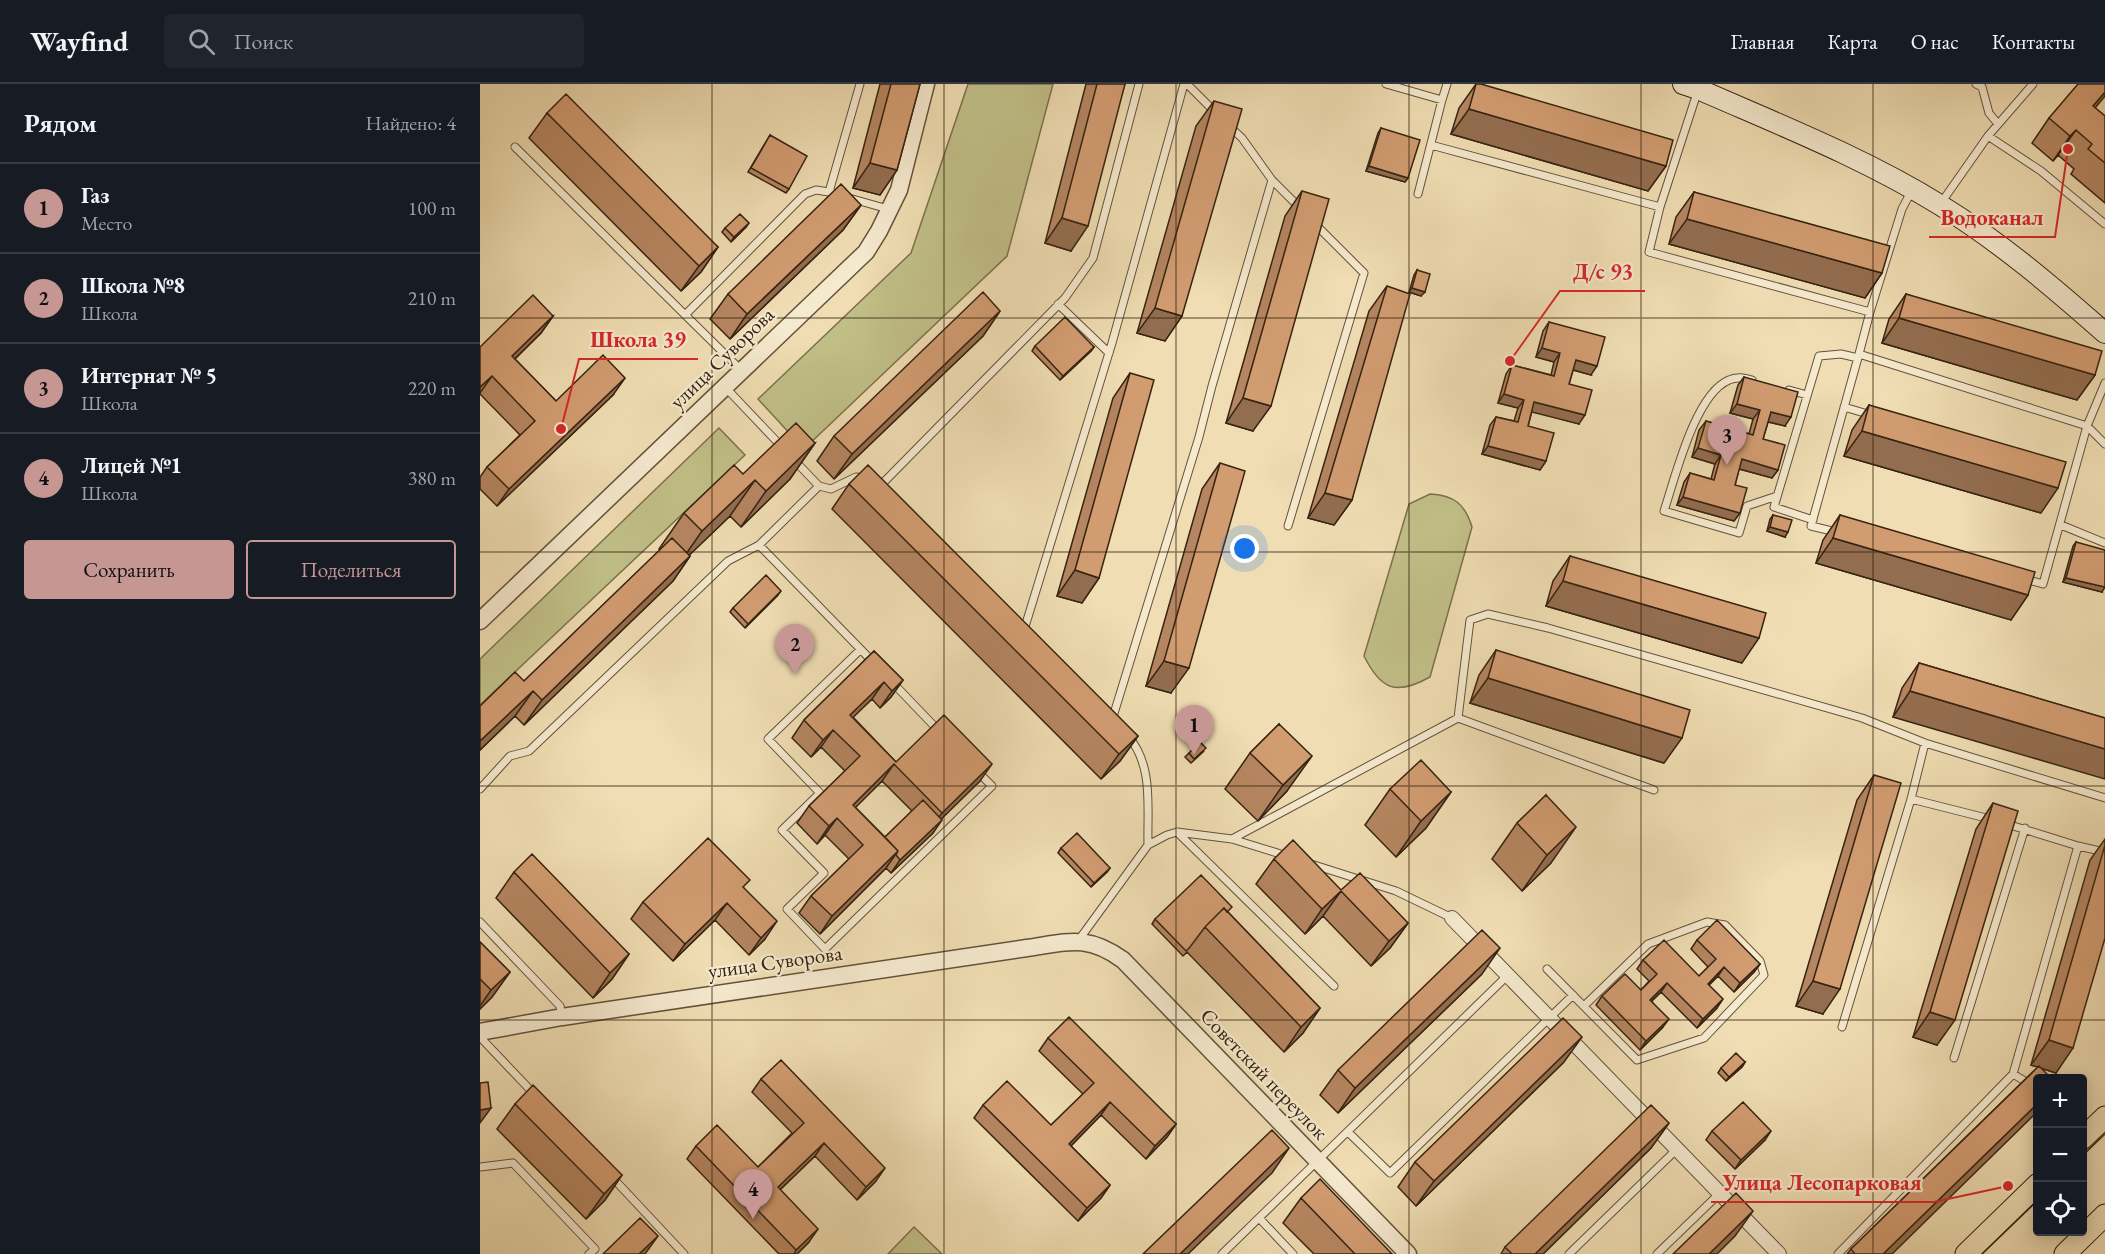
<!DOCTYPE html>
<html lang="ru">
<meta charset="utf-8">
<style>
body{margin:0;font-family:"EB Garamond",serif;background:#20242c;color:#f1f3f6}
.controls{position:absolute;right:18px;bottom:18px;display:grid;overflow:hidden;border-radius:6px;box-shadow:0 3px 15px #0003}
.controls button{width:54px;height:54px;display:grid;place-items:center;padding:0;border:0;border-bottom:2px solid #363941;background:#171b24;color:#f1f3f6;font:30px sans-serif}
.you{position:absolute;left:765px;top:465px;width:21px;height:21px;margin:-15px;border:4px solid #fff;border-radius:50%;background:#1a73e8;box-shadow:0 0 0 9px #1a73e833}
.badge{display:grid;place-items:center;width:39px;height:39px;border-radius:50%;background:#c59692;color:#111;font-size:20px;font-weight:700}
.pin{position:absolute;translate:-50% -50px;filter:drop-shadow(0 2px 3px #0008)}
.pin::after{content:'';position:absolute;top:32px;width:21px;height:18px;background:inherit;clip-path:polygon(0 0,100% 0,50% 100%)}
.list{margin:0;padding:0;list-style:none}
h2{display:flex;justify-content:space-between;align-items:center;height:78px;margin:0;padding:0 24px;font-size:26px}
h2 small{font-size:20px;font-weight:400;color:#9ea1a6}
.list li{display:grid;grid-template-columns:39px 1fr auto;gap:18px;align-items:center;box-sizing:border-box;height:90px;padding:0 24px;border-top:2px solid #363941}
.list b{display:block;font-size:22px;white-space:nowrap}
.list p{margin:0;font-size:20px;white-space:nowrap;color:#9ea1a6}
.list em{font-size:20px;font-style:normal;color:#9ea1a6}
.actions{display:flex;gap:12px;padding:18px 24px}
.actions a{flex:1;padding:14px 0;border:2px solid #c59692;border-radius:6px;text-align:center;font-size:21px;color:#c59692}
.actions .main{background:#c59692;color:#111}
.icon{flex:none;width:33px;height:33px;fill:none;stroke:currentColor;stroke-width:2;stroke-linecap:round;stroke-linejoin:round}
.map{position:relative;flex:none;width:1625px;height:1170px;overflow:hidden}
header{display:flex;align-items:center;gap:36px;box-sizing:border-box;height:84px;padding:0 30px;background:#171b24;border-bottom:2px solid #363941}
header strong{font-size:28px}
nav{display:flex;gap:33px;margin-inline-start:auto;font-size:21px}
.search{width:420px;height:54px;background:#20242c;display:flex;align-items:center;gap:15px;box-sizing:border-box;padding:0 21px;border-radius:6px;color:#9ea1a6;font-size:22px}
main{display:flex}
aside{flex:1;background:#171b24}
.map>svg:first-child{display:block}
.park{fill:#c1bf88;stroke:#7c714c;stroke-width:1.5}
.lines{fill:none;stroke-linecap:round;stroke-linejoin:round}
.service-casing{stroke:#64523a;stroke-width:9}
.minor-casing{stroke:#64523a;stroke-width:16}
.tertiary-casing{stroke:#64523a;stroke-width:19}
.secondary-casing{stroke:#362311;stroke-width:22}
.primary-casing{stroke:#362311;stroke-width:23}
.service{stroke:#f5e9ce;stroke-width:7}
.minor{stroke:#f5e9ce;stroke-width:14}
.tertiary{stroke:#f5e9ce;stroke-width:16}
.secondary{stroke:#f5e9ce;stroke-width:20}
.primary{stroke:#f0ddb3;stroke-width:21}
.tram{stroke:#362311;stroke-width:1.5}
.wall{fill:#b58661;stroke:#362311;stroke-width:1.5;fill-rule:evenodd}
.shaded-wall{fill:#936d4f;stroke:#362311;stroke-width:1.5}
.building{fill:#d29c71;stroke:#362311;stroke-width:1.5}
.grid{fill:none;stroke:#362311;stroke-width:1.5;stroke-opacity:0.55}
.labels{text-anchor:middle;stroke-width:4.5;stroke-linejoin:round;paint-order:stroke}
.street-label{font-size:21px;fill:#362311;stroke:#f5e9ce}
.leader{fill:none;stroke:#d62828;stroke-width:2}
.callout-dot{fill:#d62828;stroke:#f5e9ce;stroke-width:2}
.callout-label{font-size:22px;text-anchor:middle;font-weight:bold;fill:#d62828;stroke:#f5e9ce;stroke-width:4.5;stroke-linejoin:round;paint-order:stroke}
</style>
<header>
<strong>Wayfind</strong>
<div class="search"><svg class="icon" aria-label="search" viewBox="0 0 24 24"><circle cx="10" cy="10" r="6"/><path d="M15 15l6 6"/></svg>Поиск</div>
<nav><a>Главная</a><a>Карта</a><a>О нас</a><a>Контакты</a></nav>
</header>
<main>
<aside>
<h2>Рядом<small>Найдено: 4</small></h2>
<ul class="list">
<li><span class="badge">1</span><div><b>Газ</b><p>Место</p></div><em>100 m</em></li>
<li><span class="badge">2</span><div><b>Школа №8</b><p>Школа</p></div><em>210 m</em></li>
<li><span class="badge">3</span><div><b>Интернат № 5</b><p>Школа</p></div><em>220 m</em></li>
<li><span class="badge">4</span><div><b>Лицей №1</b><p>Школа</p></div><em>380 m</em></li>
</ul>
<div class="actions"><a class="main">Сохранить</a><a>Поделиться</a></div>
</aside>
<div class="map">
<svg width="1625" height="1170" viewBox="0 0 1625 1170">
<rect width="100%" height="100%" fill="#f0ddb3"/>
<filter id="stains"><feTurbulence type="fractalNoise" baseFrequency=".00333" numOctaves="4"/><feColorMatrix values="0 0 0 0 .2 0 0 0 0 .09 0 0 0 0 .02 0 0 0 .5 -.17"/></filter>
<radialGradient id="worn" r=".72"><stop offset=".6" stop-color="#630" stop-opacity="0"/><stop offset="1" stop-color="#630" stop-opacity=".3"/></radialGradient>
<path class="park" d="M488,0H573L527,172L324,365L278,315L431,169Z
M239,344L265,371L0,621V575Z
M950,410C974,411 985,420 992,443L950,593C916,612 901,606 884,572L929,420Z
M434,1143L462,1170H408Z"/>
<g class="lines">
<defs>
<path id="service" d="M707,0L735,28
M906,0L962,16L967,0
M1496,0L1502,3L1509,29L1518,40
M749,42L762,54L792,96L820,124
M1508,52L1561,87L1625,140
M951,61L1180,123L1218,6
M35,63L262,287
M353,109L349,108L380,0
M938,110L962,16
M369,114L408,125
M1461,119L1508,52L1553,0
M1180,123L1169,168L1390,228L1422,125L1432,106
M578,220L629,269
M1390,228L1379,270L1607,342L1625,299
M205,231L325,110L336,106L349,108
M1272,296C1265,294 1257,292 1249,296C1215,310 1195,394 1184,427L1259,449L1267,422L1297,412
M245,303L303,364
M1309,306L1327,311
M1364,323L1391,331
M315,377L339,402L351,405L376,393L383,394
M399,400L401,401L585,214L613,174L659,0
M1333,436L1294,423L1339,272L1361,270L1378,274
M1581,441L1625,459
M808,442L884,189L836,141
M1356,448L1331,442L1379,270
M279,461L394,579
M1545,495L1563,500L1607,342L1625,360
M544,546L632,259L704,0
M380,566L288,655L340,709L302,746L344,789L307,825L345,865L512,702L497,687
M412,598L458,646
M632,636L719,353L732,302L792,96
M648,652C674,682 667,724 668,761
M0,705L30,672L49,667L248,477L279,461L339,402
M1174,706L978,634L990,536L1008,530L1068,544L1382,634L1445,659L1625,714
M1431,715L1510,735
M1527,740L1598,762L1625,768
M697,748L854,902
M752,755L978,634
M831,780L916,807L972,834
M0,838L80,922L82,932
M598,857L668,761L687,751L697,748L752,755L807,772
M1067,885L1157,976L1224,954L1284,891L1280,877L1245,841L1227,838L1168,860L1104,922
M1362,943L1431,715L1445,659
M0,953L56,1012
M1474,974L1545,744
M1533,990L1598,762
M868,1048L910,1089L1093,911
M0,1083L33,1079L115,1165L109,1170
M131,1092L204,1170
M779,1134L813,1170
M742,1170L1028,891
M1089,1170L1197,1065
M1177,1170L1240,1109
M1358,1170L1533,990L1558,1005"/>
<path id="minor" d="M972,834L1299,1170"/>
<path id="tertiary" d="M0,537L386,168L399,147L419,106L446,0
M0,948L82,933L547,864C588,858 607,850 643,876L928,1170"/>
<path id="secondary" d="M1203,0L1218,5C1300,41 1384,74 1460,121C1519,157 1573,203 1625,249"/>
<path id="primary" d="M1602,1055L1625,1033
M1486,1170L1558,1100
M1585,1170L1625,1131"/>
</defs>
<use href="#service" class="service-casing"/>
<use href="#minor" class="minor-casing"/>
<use href="#tertiary" class="tertiary-casing"/>
<use href="#secondary" class="secondary-casing"/>
<use href="#primary" class="primary-casing"/>
<use href="#service" class="service"/>
<use href="#minor" class="minor"/>
<use href="#tertiary" class="tertiary"/>
<use href="#secondary" class="secondary"/>
<use href="#primary" class="primary"/>
<path class="tram" d="M1602,1072L1625,1050
M1502,1170L1558,1116"/>
</g>
<path class="wall" d="M400,0H440L417,86L400,111L373,104Z
M606,0H645L591,167L565,159Z
M996,0H1001L1186,82L1168,107L971,50L979,24Z
M734,17L702,232L685,257L657,249L716,42Z
M1615,24L1625,32V119L1591,90L1594,85L1578,71L1573,77L1552,59L1569,34Z
M67,29L238,163L221,188L201,207L49,54Z
M901,44L928,94L925,98L886,87L898,49Z
M290,51L309,105L306,109L268,88Z
M822,107L773,347L746,339L805,132Z
M1214,108L1402,189L1385,214L1189,160L1196,133Z
M381,121L363,146L250,255L230,235L248,210Z
M266,143L251,158L242,148L245,144Z
M937,186L941,212L929,208L934,191Z
M907,202L872,416L854,441L828,434L889,227Z
M1426,210L1615,291L1597,316L1402,259L1409,235Z
M520,227L503,252L354,395L337,377L354,352Z
M73,232L61,249L35,275L76,317L133,311L17,422L0,405V393L7,383L40,351L0,310V263Z
M1069,238L1111,291L1093,286L1089,300L1099,340L1052,327L1048,342L1066,377L1060,386L1002,370L1010,341L1016,333L1034,337L1038,324L1018,319L1026,290L1032,281L1071,291L1074,278L1056,273L1063,247Z
M555,262L614,263L611,267L580,296L552,267Z
M650,289L619,494L602,519L577,512L633,314Z
M1264,293L1305,342L1288,338L1283,355L1298,386L1292,394L1259,385L1255,401L1260,429L1254,437L1197,421L1204,398L1210,389L1231,395L1235,380L1212,373L1219,346L1226,337L1269,350L1273,335L1250,329L1258,301Z
M1389,321L1561,429L1364,372L1372,346Z
M335,359L310,395L261,443L250,432L209,471L210,472L193,497L44,641L35,632L0,666V622L44,597L180,466L179,465L204,429L263,390Z
M740,379L691,609L666,602L722,405Z
M369,400L658,652L640,677L621,695L352,425Z
M1293,431L1305,453L1287,447L1290,435Z
M1360,431L1548,511L1531,536L1336,479L1343,456Z
M1596,458L1622,508L1583,498L1593,462Z
M1090,472L1262,579L1066,522L1073,497Z
M298,511L265,544L250,528L253,524Z
M1016,566L1184,679L990,619L999,591Z
M394,567L423,596L411,613L400,624L392,615L373,633L416,678L500,697L461,735L453,749L411,789L406,784L340,850L319,829L331,812L369,775L345,751L337,760L317,739L329,722L365,687L341,663L331,673L312,654L324,636ZM402,697L432,727L405,753L375,723Z
M1439,579L1625,634L1413,633L1422,604Z
M799,640L807,707L778,737L745,705L770,669Z
M723,668L711,679L705,673L709,669Z
M1394,691L1343,930L1316,922L1377,716Z
M910,705L971,708L946,744L916,773L885,741Z
M1066,711L1071,779L1042,807L1012,775L1037,739Z
M1513,719L1457,961L1433,953L1496,745Z
M1625,755V854L1576,989L1561,984L1412,1170H1367L1371,1165L1558,983L1551,981L1610,776Z
M581,764L630,784L627,788L611,803L578,769Z
M794,775L861,806L928,839L910,864L891,882L843,832L825,850L776,800Z
M34,788L149,870L132,895L113,914L16,814Z
M264,804L285,855L269,871L235,836L193,877L151,835L163,818Z
M748,828L840,924L823,949L804,968L707,868L703,872L672,840L675,835Z
M1217,856L1280,880L1274,888L1254,908L1238,892L1229,901L1237,924L1217,944L1181,908L1172,917L1183,943L1160,966L1116,921L1122,912L1161,906L1169,897L1157,885L1163,876L1219,892L1228,883L1211,865Z
M0,858L30,888L12,913L0,925Z
M1002,890L858,1029L840,1011L858,986Z
M568,954L696,1040L687,1053L666,1075L621,1031L591,1062L630,1101L621,1114L598,1137L494,1034L503,1021L571,1041L603,1010L559,967Z
M1084,978L936,1122L918,1103L935,1078Z
M1265,978L1262,983L1246,997L1238,989L1241,984Z
M281,995L396,1097L377,1116L335,1072L300,1106L329,1158L317,1170H299L207,1075L216,1062L278,1083L312,1049L272,1008Z
M35,1020L142,1091L125,1116L106,1135L17,1045Z
M1189,1039L1171,1064L1063,1170H1021L1025,1163Z
M1232,1047L1285,1056L1255,1085L1226,1056Z
M821,1114L912,1170H834L803,1139Z"/>
<path class="shaded-wall" d="M1625,8V12L1596,47L1613,22Z
M989,25L1186,82L1168,107L971,50Z
M1596,46L1578,71L1573,77L1590,52Z
M390,79L417,86L400,111L373,104Z
M889,82L928,94L925,98L886,87Z
M381,121L363,146L250,255L267,230Z
M582,134L608,142L591,167L565,159Z
M1207,135L1402,189L1385,214L1189,160Z
M269,139L266,143L251,158L254,153Z
M238,163L221,188L201,207L219,182Z
M932,204L945,208L941,212L929,208Z
M675,224L702,232L685,257L657,249Z
M520,227L503,252L354,395L372,370Z
M73,232L61,249L20,289L32,272Z
M1419,234L1615,291L1597,316L1402,259Z
M614,263L611,267L580,296L583,292Z
M1062,264L1080,269L1074,278L1056,273Z
M1096,276L1117,282L1111,291L1090,285Z
M12,292L0,309V303Z
M145,294L133,311L17,422L29,405Z
M1024,310L1044,316L1038,324L1018,319Z
M763,314L791,322L773,347L746,339Z
M1054,318L1105,331L1099,340L1048,327Z
M1257,320L1280,326L1273,335L1250,329Z
M1291,328L1311,333L1305,342L1285,337Z
M1382,347L1578,404L1561,429L1364,372Z
M335,359L310,395L261,443L286,407Z
M1008,362L1066,377L1060,386L1002,370Z
M1218,364L1241,371L1235,380L1212,373Z
M1262,375L1298,386L1292,394L1256,384Z
M275,396L250,432L197,483L222,447Z
M845,409L872,416L854,441L828,434Z
M1203,413L1260,429L1254,437L1197,421Z
M1290,443L1308,448L1305,453L1287,447Z
M1353,454L1548,511L1531,536L1336,479Z
M210,472L193,497L44,641L62,616Z
M595,486L619,494L602,519L577,512Z
M1586,494L1625,503L1622,508L1583,498Z
M1083,497L1279,554L1262,579L1066,522Z
M301,507L298,511L265,544L268,540Z
M684,577L709,584L691,609L666,602Z
M1008,594L1202,654L1184,679L990,619Z
M423,596L411,613L400,624L412,607Z
M404,598L392,615L358,648L370,631Z
M53,607L35,632L0,666V657Z
M1430,607L1625,665V695L1413,633Z
M353,646L341,663L331,673L343,656Z
M658,652L640,677L621,695L639,670Z
M832,672L807,707L778,737L803,701Z
M414,680L402,697L361,738L373,721Z
M512,680L500,697L450,746L462,729Z
M971,708L946,744L916,773L941,737Z
M357,734L345,751L337,760L349,742Z
M462,736L453,749L411,789L420,776Z
M1096,743L1071,779L1042,807L1067,771Z
M418,767L406,784L340,850L352,832Z
M630,784L627,788L611,803L614,799Z
M861,807L843,832L825,850L842,825Z
M247,819L235,836L193,877L205,860Z
M297,837L285,855L269,871L281,854Z
M928,839L910,864L891,882L909,857Z
M1020,864L1002,890L858,1029L875,1004Z
M149,870L132,895L113,914L130,889Z
M1280,880L1274,888L1254,908L1260,899Z
M1244,883L1238,892L1222,908L1228,900Z
M30,888L12,913L0,925V922L11,906Z
M1333,897L1360,905L1343,930L1316,922Z
M1187,899L1181,908L1164,924L1170,916Z
M1243,915L1237,924L1217,944L1223,935Z
M840,924L823,949L804,968L821,943Z
M1450,928L1475,936L1457,961L1433,953Z
M1189,935L1183,943L1160,966L1166,957Z
M1102,953L1084,978L936,1122L954,1097Z
M1569,956L1593,964L1576,989L1551,981Z
M1265,978L1262,983L1246,997L1249,993Z
M630,1018L621,1031L580,1073L589,1060Z
M1557,1020V1028L1412,1170H1403Z
M11,1024L0,1039V1026Z
M1189,1039L1171,1064L1063,1170H1055Z
M696,1040L687,1053L666,1075L675,1062Z
M1291,1047L1285,1056L1255,1085L1261,1076Z
M344,1059L335,1072L289,1116L298,1103Z
M809,1064L792,1089L708,1170H700Z
M405,1084L396,1097L377,1116L386,1103Z
M142,1091L125,1116L106,1135L124,1110Z
M630,1101L621,1114L598,1137L607,1124Z
M1273,1127L1255,1152L1237,1170H1229Z
M338,1145L329,1158L317,1170H314L316,1166Z
M178,1152L165,1170H159Z"/>
<path class="building" d="M411,0H440L417,86L390,79Z
M617,0H645L608,142L582,134Z
M996,0H1001L1193,56L1186,82L989,25Z
M1598,0H1625V8L1613,22L1625,32V79L1608,65L1612,60L1596,46L1590,52L1569,34Z
M86,10L238,163L219,182L67,29Z
M734,17L762,25L702,232L675,224Z
M901,44L940,56L928,94L889,82Z
M290,51L327,72L309,105L271,84Z
M361,100L381,121L267,230L248,210Z
M822,107L849,115L791,322L763,314Z
M1214,108L1410,162L1402,189L1207,135Z
M260,130L269,139L254,153L245,144Z
M937,186L950,190L945,208L932,204Z
M907,202L930,210L872,416L845,409Z
M503,208L520,227L372,370L354,352Z
M1426,210L1622,267L1615,291L1419,234Z
M53,211L73,232L32,272L76,317L123,271L145,294L29,405L7,383L55,337L12,292L0,303V263Z
M585,233L614,263L583,292L555,262Z
M1069,238L1125,253L1117,282L1096,276L1089,300L1112,306L1105,331L1054,318L1048,342L1074,349L1066,377L1008,362L1016,333L1038,338L1044,316L1024,310L1032,281L1074,292L1080,269L1062,264Z
M650,289L674,296L619,494L595,486Z
M1264,293L1318,308L1311,333L1291,328L1283,355L1305,361L1298,386L1262,375L1255,401L1267,404L1260,429L1203,413L1210,389L1234,396L1241,371L1218,364L1226,337L1273,351L1280,326L1257,320Z
M1389,321L1586,378L1578,404L1382,347Z
M316,339L335,359L286,407L275,396L222,447L204,429L254,381L263,390Z
M740,379L765,387L709,584L684,577Z
M388,381L658,652L639,670L369,400Z
M1293,431L1312,436L1308,448L1290,443Z
M1360,431L1555,488L1548,511L1353,454Z
M192,454L210,472L62,616L53,607L0,657V622L35,588L44,597Z
M1596,458L1625,466V503L1586,494Z
M1090,472L1286,529L1279,554L1083,497Z
M286,491L301,507L268,540L253,524Z
M1016,566L1210,626L1202,654L1008,594Z
M394,567L423,596L412,607L404,598L370,631L416,678L464,631L512,680L462,729L414,680L373,721L418,767L352,832L331,812L383,761L357,734L349,742L329,722L380,672L353,646L343,656L324,636Z
M1439,579L1625,634V665L1430,607Z
M799,640L832,672L803,701L770,669Z
M720,658L726,664L714,675L709,669Z
M941,676L971,708L941,737L910,705Z
M1394,691L1421,699L1360,905L1333,897Z
M1066,711L1096,743L1067,771L1037,739Z
M443,716L462,736L420,776L416,771L418,767L405,753Z
M1513,719L1538,727L1475,936L1450,928Z
M597,749L630,784L614,799L581,764Z
M228,754L270,796L263,803L297,837L281,854L247,819L205,860L163,818Z
M813,756L861,806L880,789L928,839L909,857L861,807L842,825L794,775Z
M1625,761V854L1593,964L1569,956Z
M52,770L149,870L130,889L34,788Z
M721,791L752,823L747,828L744,824L725,843L710,863L706,867L675,835Z
M744,824L840,924L821,943L725,843Z
M1237,836L1280,880L1260,899L1244,883L1228,900L1243,915L1223,935L1187,899L1170,916L1189,935L1166,957L1122,912L1145,890L1161,906L1177,890L1163,876L1184,856L1219,892L1236,875L1217,856Z
M1002,846L1020,864L875,1004L858,986Z
M0,858L30,888L11,906L0,895Z
M589,933L696,1040L675,1062L630,1018L589,1060L630,1101L607,1124L503,1021L527,997L571,1041L614,999L568,954Z
M1083,934L1102,953L954,1097L935,1078Z
M1256,969L1265,978L1249,993L1241,984Z
M301,976L405,1084L386,1103L344,1059L298,1103L338,1145L316,1166L216,1062L237,1041L278,1083L324,1039L281,995Z
M1559,982L1571,994H1557V1020L1403,1170H1375L1371,1165Z
M8,998L11,1024L0,1026V999Z
M53,1001L142,1091L124,1110L35,1020Z
M1263,1018L1291,1047L1261,1076L1232,1047Z
M1171,1021L1189,1039L1055,1170H1032L1025,1163Z
M792,1046L809,1064L700,1170H663Z
M840,1095L912,1170H875L821,1114Z
M1256,1109L1273,1127L1229,1170H1193Z
M160,1134L178,1152L159,1170H123Z"/>
<path class="grid" d="M232,0V1170M464,0V1170M696,0V1170M929,0V1170M1161,0V1170M1393,0V1170M0,234H1625M0,468H1625M0,702H1625M0,936H1625"/>
<g class="labels">
<g class="street-label">
<text transform="translate(242 274) rotate(-44)" y="7">улица Суворова</text>
<text transform="translate(295 878) rotate(-8)" y="7">улица Суворова</text>
<text transform="translate(784 990) rotate(46)" y="7">Советский переулок</text>
</g>
</g>
<path class="leader" d="M1588 65L1575 153H1449M1030 277L1080 207H1165M81 345L99 275H218M1528 1102L1454 1118H1231"/>
<g class="callout-dot">
<circle cx="1588" cy="65" r="6"/>
<circle cx="1030" cy="277" r="6"/>
<circle cx="81" cy="345" r="6"/>
<circle cx="1528" cy="1102" r="6"/>
</g>
<g class="callout-label">
<text x="1512" y="141">Водоканал</text>
<text x="1123" y="195">Д/с 93</text>
<text x="158" y="263">Школа 39</text>
<text x="1342" y="1106">Улица Лесопарковая</text>
</g>
<rect width="100%" height="100%" filter="url(#stains)"/>
<rect width="100%" height="100%" fill="url(#worn)"/>
</svg>
<div class="controls">
<button>+</button>
<button>−</button>
<button><svg class="icon" aria-label="locate" viewBox="0 0 24 24"><circle cx="12" cy="12" r="6"/><path d="M12 2v4M12 18v4M2 12h4M18 12h4"/></svg></button>
</div>
<div class="you"></div>
<div class="pin badge" style="left:714px;top:671px">1</div>
<div class="pin badge" style="left:315px;top:590px">2</div>
<div class="pin badge" style="left:1247px;top:381px">3</div>
<div class="pin badge" style="left:273px;top:1135px">4</div>
</div>
</main>
